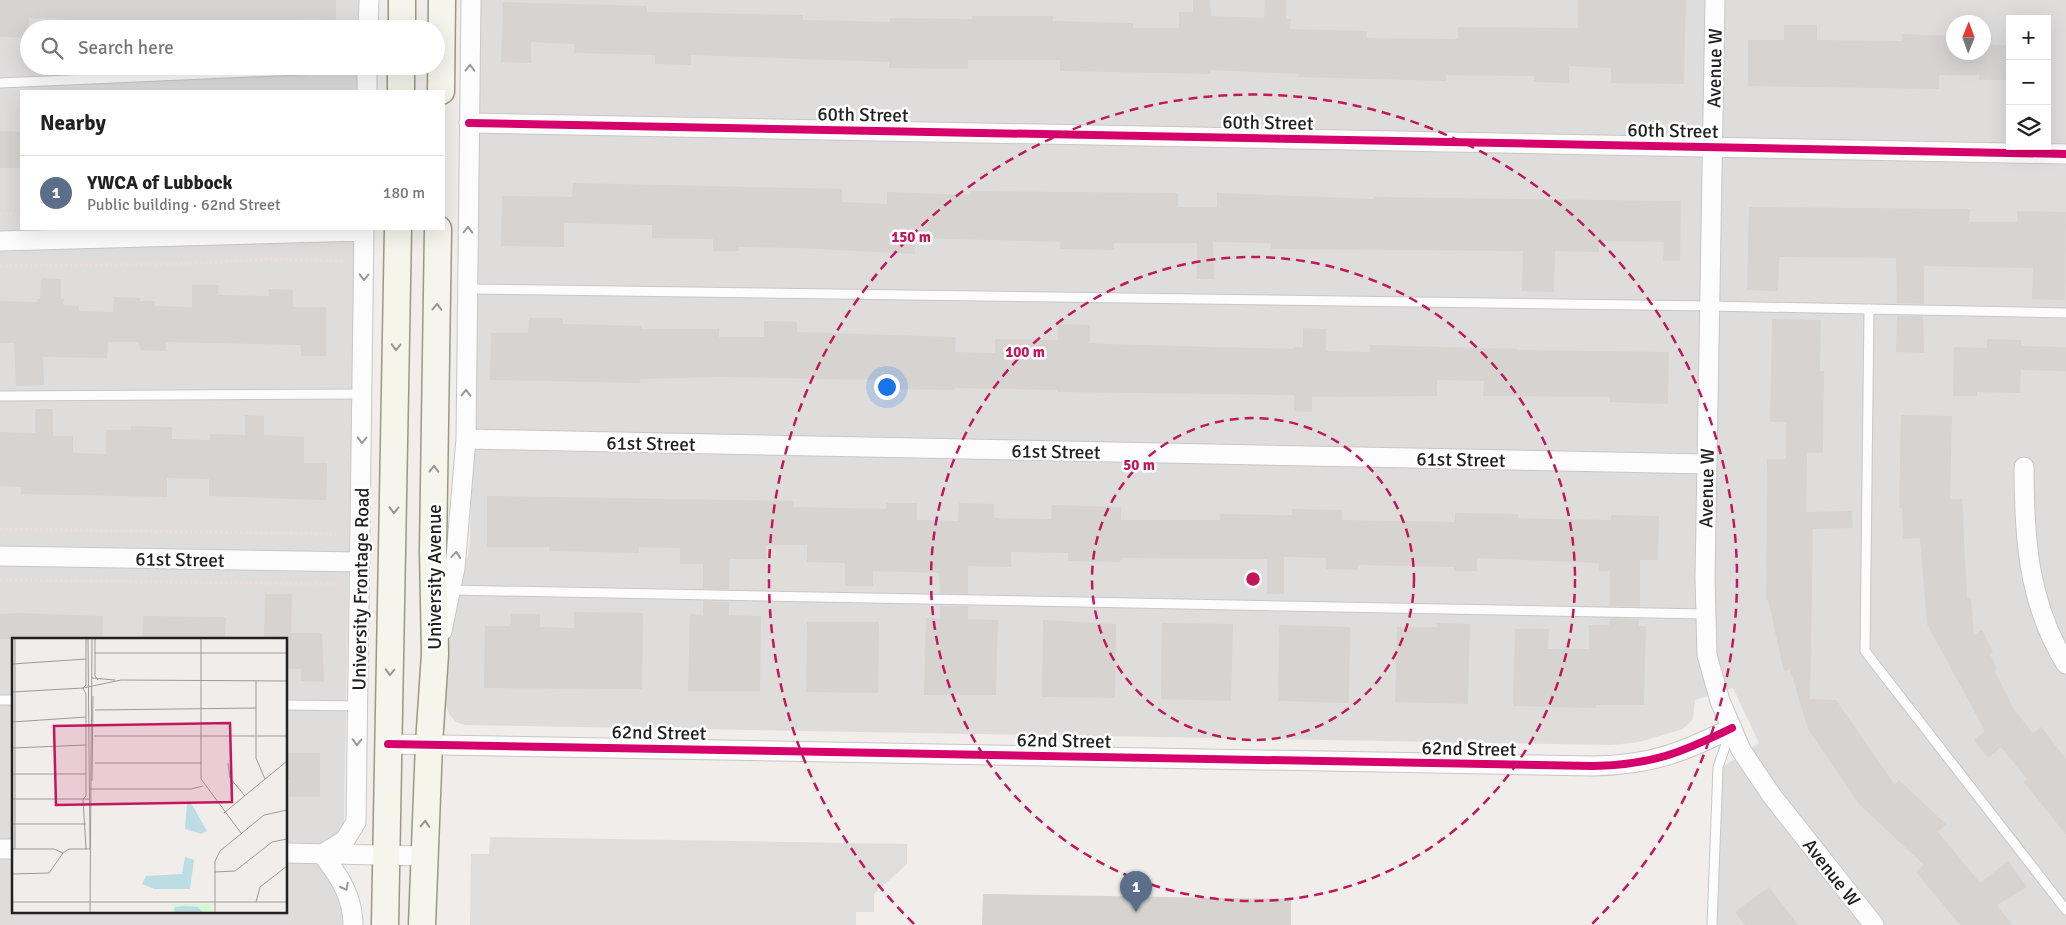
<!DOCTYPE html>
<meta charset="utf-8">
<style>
body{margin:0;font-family:Signika,sans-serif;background:#f2f2f2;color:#222}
.controls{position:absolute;right:15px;top:15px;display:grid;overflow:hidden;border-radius:0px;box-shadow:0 5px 20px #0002}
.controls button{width:45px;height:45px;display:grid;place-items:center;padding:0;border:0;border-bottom:1px solid #e0e0e0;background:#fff;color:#222;font:25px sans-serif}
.compass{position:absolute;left:1946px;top:15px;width:45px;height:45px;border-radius:50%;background:#fff;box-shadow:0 5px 20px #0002;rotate:1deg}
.you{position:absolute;left:886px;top:386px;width:18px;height:18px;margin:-12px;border:4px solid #fff;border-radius:50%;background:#1a73e8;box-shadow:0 0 0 8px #1a73e833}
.badge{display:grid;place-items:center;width:32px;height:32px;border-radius:50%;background:#d93025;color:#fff;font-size:16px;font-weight:700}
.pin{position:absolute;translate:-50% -41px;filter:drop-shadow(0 1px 2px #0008)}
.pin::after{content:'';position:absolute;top:26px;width:18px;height:15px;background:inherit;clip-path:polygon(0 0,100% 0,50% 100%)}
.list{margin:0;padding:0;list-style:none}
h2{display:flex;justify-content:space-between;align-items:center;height:65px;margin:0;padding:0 20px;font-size:21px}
h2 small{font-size:16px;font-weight:400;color:#767676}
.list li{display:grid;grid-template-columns:32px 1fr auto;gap:15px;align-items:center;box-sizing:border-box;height:75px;padding:0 20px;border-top:1px solid #e0e0e0}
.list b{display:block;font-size:19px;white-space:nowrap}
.list p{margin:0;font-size:16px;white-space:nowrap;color:#767676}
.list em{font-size:16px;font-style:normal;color:#767676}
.icon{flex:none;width:28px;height:28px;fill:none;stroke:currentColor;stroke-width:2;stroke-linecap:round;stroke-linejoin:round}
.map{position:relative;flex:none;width:2066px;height:925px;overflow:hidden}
.search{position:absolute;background:#fff;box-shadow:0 5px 20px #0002;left:20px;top:20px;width:425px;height:55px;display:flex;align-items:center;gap:12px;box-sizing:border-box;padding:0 18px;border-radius:28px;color:#767676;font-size:19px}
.panel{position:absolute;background:#fff;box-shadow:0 5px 20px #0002;left:20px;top:90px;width:425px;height:140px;border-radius:0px}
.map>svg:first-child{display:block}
.residential{fill:#dfdddb;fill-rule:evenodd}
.parking{fill:#e0dedd}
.building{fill:#d6d3d1}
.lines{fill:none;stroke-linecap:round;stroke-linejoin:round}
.service-casing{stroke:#c8c7c6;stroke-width:11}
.minor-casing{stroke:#c8c7c6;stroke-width:21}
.secondary-casing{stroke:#9a9a80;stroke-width:29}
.path{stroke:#eddbda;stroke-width:3;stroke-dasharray:2.5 2.5;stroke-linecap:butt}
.service{stroke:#fdfcfc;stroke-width:9}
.minor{stroke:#fdfcfc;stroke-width:19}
.secondary{stroke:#f5f5ec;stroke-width:26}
.cycleway-casing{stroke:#fff;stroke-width:11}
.cycleway{stroke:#d6006c;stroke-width:8}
.oneway{stroke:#9a9999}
.oneway2{stroke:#969691}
.ring{fill:none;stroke:#c2185b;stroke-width:2.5;stroke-dasharray:9 6}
.labels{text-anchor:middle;stroke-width:5;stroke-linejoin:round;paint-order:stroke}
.street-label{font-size:19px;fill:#212121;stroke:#fff}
.inset-road{fill:none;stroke:#9d9b9a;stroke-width:1}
.view{fill:#c2185b;fill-opacity:0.15;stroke:#c2185b;stroke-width:2.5}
.inset-edge{fill:none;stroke:#212121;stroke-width:2.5}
.centre{fill:#c2185b;stroke:#fff;stroke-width:2.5}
.ring-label{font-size:15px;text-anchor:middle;font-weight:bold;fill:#c2185b;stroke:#fff;stroke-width:5;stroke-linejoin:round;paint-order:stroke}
</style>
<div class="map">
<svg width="2066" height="925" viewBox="0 0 2066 925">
<rect width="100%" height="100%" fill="#f0edea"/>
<path class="residential" d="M0,0H359L358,29H29V66H358V91H21V229H355L342,925H0ZM14,639H286V911H14Z
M479,0H2066V925H1715L1718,770L1759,743L1733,688L1695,700L1693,719L1683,729L1639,742L1612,745L465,725L456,722L449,714L446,705L448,600L468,556L470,541ZM2010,19H2047V146H2010ZM1954,22H1984V52H1954Z"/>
<path class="parking" d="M490,837L907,844V864L874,894V912H856V925H470L471,854H489Z"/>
<path class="building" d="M0,0H336V20L302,19V24H288V26L110,22V27L64,26L65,19L29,18V38L0,37Z
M1193,0H1210L1211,16L1264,18L1265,0H1286V19H1291L1290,29L1367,31V38L1458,39V27L1578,28V0H1686L1684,84L1611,83V68L1569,66V83L1534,82V76L1446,75V81L1299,77V74L1210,70V74L1060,71V60H968V69L889,68V62L691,55V65L655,64V55L574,53V44L531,42V63L501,62L503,2L647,6V12L803,15V20L890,22V18L972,19V16H1053V21L1133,23V28H1179V12H1193Z
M1784,25H1817V40L1902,41V34L1954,36V52H1984V45H2010V80H1979V75H1939V89L1748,86V40H1784Z
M0,131L21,132V168H0Z
M573,183L842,189V202L887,204V192L971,195V191L1178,193V207H1217V193L1374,199V197L1681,201L1680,261H1663L1664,242L1599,241V252L1555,251L1554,292L1522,291L1523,251L1271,249V243L1213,242L1214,279H1197V243H1114V250L1060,249V242L914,238L915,254L799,248L739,247V251H713V239L652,238V225L564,223V247L501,246L502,196L572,197Z
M1749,207L1970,209L1969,222H2017V211L2066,212L2065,300L2032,299L2033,268L1924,266V304L1897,303L1896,258L1779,257L1778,291L1747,290Z
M41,278L61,279V299H64L63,305L79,306V311L113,312L114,297L140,298V301H155V306L192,307V285H219L218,295L269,296V289L293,290V307H326V356H301V345L166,342V351L141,350L138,342H108L107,358L43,357L44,385L16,386L14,343H0V301L37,302V299H40Z
M1897,316H1923L1924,353L1896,352Z
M529,318H563V324L641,326V329H719V337H764V321L797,322V332L956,337L955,352L995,353V339L1058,340V324L1090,325V343L1108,344L1294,349V347H1303V328L1326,329V351L1370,352V345L1518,349V350L1669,352L1668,404L1609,402L1610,397L1483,396L1484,381L1437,380V396L1312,397V412L1294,411V395L1057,392V390L955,388V390L883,389V380L719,377L640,379V383L490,380L491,333H528Z
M1772,319L1821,320L1820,371H1824L1823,453H1807L1806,512L1852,511L1853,528L1813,529L1810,699L1836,700L1895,785L1899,780L1946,824L1938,832L1980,883L2008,861L2027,887L1997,905L2012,925H1960L1916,872L1924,865L1859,804L1808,729L1790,669L1784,671L1768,600H1766L1767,459H1786V422H1770Z
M1987,339L2021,340V346L2066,347V371L2021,370L2020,393L1977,392V396H1953L1954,347L1987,348Z
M35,409H53V436H73V453L106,454V430H131V426L172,427V439L210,440V434L245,435V415L264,416V435L304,437V463H327L326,500L209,496V479L167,478V497L21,494V487L0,486V432L35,433Z
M1901,415L1952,416L1950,499H1962L1967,599L1971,598L1974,635L1982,630L1993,652L1990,654L1997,669L1994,670L2014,709L2033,733L2041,727L2066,759V835L2024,782L2027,779L2001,747L1988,758L1974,740L1985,731L1927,624L1920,538L1903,539L1902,508H1899Z
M487,496L794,501L793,507L886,509V503H917V520L958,521L959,503L994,504V518L1051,519L1052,505L1121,507V520H1220V514L1292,515V509L1342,510V520L1455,522V513L1518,514V518L1611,520V515L1659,516L1658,560H1640V606H1610V571H1599V563L1477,558V571H1454V567L1358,565V570L1326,569V558L1284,557V594H1267V559L1121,558L1120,562L1068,561V553L1011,552V567L968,566V594L940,593L939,573L873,571V586H845V563L807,562V545H766V559H730L729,589H703V564H680V548L639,547V553L549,551V547H487Z
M265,594H292L291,633H322L324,682L301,681V669H286V639H264Z
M703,601L729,602V615L761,616L760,691H688L690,614L703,615Z
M940,606H968V619L998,620L996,695H924L926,618L940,619Z
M574,612L643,613L642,689L484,688L485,626H510L511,614H540V627L574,628Z
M18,613L103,616L102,639H0V614Z
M143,616L226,617L225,639H142Z
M1610,618L1639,619V626H1646L1644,705H1596V708L1513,706L1515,629H1549L1548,649H1589V625H1609Z
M1043,620L1116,624L1115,698L1042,697Z
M807,622H879L878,693L806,692Z
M1162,623L1233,624L1231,701L1161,699Z
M1437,623L1470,624L1468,704L1395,702L1397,627H1437Z
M1279,625L1350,627L1349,703L1278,701Z
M286,753H320V797H289L290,780H286Z
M1769,887L1798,925H1745L1735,912Z
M983,894L1291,899V925H982Z"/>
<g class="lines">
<defs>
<path id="service" d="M0,83L367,67
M467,289L1710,306L2066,313
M1869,309L1865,651L2066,910
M0,396L362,394
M451,590L1705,614
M0,700H14
M286,705L358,706
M1712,925L1718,767L1731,730"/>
<path id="minor" d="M1715,0L1705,578L1707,655L1720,701L1741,750L1772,796L1874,925
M368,29L369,0
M367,91V66
M469,123L2066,154
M0,241L364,231
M466,439L1707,464
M2024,467C2024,537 2028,603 2066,664
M0,556L360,562
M442,631L455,568L466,439L471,0
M388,744L1593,766C1651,765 1681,753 1732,728
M0,849H14
M286,853L423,856
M353,925C353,896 339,876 322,854L345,840L356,822L364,229"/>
<path id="secondary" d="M402,29V0
M401,91V66
M441,91L442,0
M385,925L398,229
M422,925L429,744L435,654L433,550L438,229"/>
</defs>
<use href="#service" class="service-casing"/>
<use href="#minor" class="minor-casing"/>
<use href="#secondary" class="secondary-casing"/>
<path class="path" d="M0,214H21
M0,266L177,264L270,259L344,261
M0,529L337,534
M0,580L337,584"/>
<use href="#service" class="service"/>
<use href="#minor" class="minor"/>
<use href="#secondary" class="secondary"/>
<defs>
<path id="cycleway" d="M469,123L2066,154
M388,744L1593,766C1651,765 1681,753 1732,728"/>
</defs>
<use href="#cycleway" class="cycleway-casing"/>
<use href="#cycleway" class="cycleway"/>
</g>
<defs><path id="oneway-chevron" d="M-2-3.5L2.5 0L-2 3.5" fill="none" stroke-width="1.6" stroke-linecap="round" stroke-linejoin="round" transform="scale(1.25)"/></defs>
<g class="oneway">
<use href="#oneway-chevron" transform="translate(470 68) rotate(-89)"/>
<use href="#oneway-chevron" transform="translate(468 230) rotate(-89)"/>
<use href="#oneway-chevron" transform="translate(364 277) rotate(91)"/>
<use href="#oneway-chevron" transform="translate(466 393) rotate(-89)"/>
<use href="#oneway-chevron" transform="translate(362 440) rotate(91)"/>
<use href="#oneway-chevron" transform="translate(456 555) rotate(-85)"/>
<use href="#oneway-chevron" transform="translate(357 742) rotate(91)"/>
<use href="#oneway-chevron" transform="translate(345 887) rotate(63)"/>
</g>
<g class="oneway2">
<use href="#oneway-chevron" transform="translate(437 307) rotate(-89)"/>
<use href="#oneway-chevron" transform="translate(396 347) rotate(91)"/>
<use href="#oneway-chevron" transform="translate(434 469) rotate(-89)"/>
<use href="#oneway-chevron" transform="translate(394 510) rotate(91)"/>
<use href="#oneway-chevron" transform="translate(390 672) rotate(92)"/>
<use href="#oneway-chevron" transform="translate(425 824) rotate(-87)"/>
</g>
<g class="ring">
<circle cx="1253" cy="579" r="161"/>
<circle cx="1253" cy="579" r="322"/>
<path d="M914 924A484 484 0 1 1 1592 924"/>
</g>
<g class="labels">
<g class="street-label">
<text transform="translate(1714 68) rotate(-89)" y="7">Avenue W</text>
<text transform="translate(863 114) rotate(1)" y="7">60th Street</text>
<text transform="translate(1268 122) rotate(1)" y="7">60th Street</text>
<text transform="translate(1673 130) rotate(1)" y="7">60th Street</text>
<text transform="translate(651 443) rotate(1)" y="7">61st Street</text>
<text transform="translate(1056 451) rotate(1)" y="7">61st Street</text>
<text transform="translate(1461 459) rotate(1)" y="7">61st Street</text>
<text transform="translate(1706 488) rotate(-89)" y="7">Avenue W</text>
<text transform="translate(180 559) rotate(1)" y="7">61st Street</text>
<text transform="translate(434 577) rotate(-90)" y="7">University Avenue</text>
<text transform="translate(360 589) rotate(-89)" y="7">University Frontage Road</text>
<text transform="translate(659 732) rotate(1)" y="7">62nd Street</text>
<text transform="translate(1064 740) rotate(1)" y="7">62nd Street</text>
<text transform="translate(1469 748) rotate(1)" y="7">62nd Street</text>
<text transform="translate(1832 872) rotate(52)" y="7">Avenue W</text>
</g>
</g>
<g transform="translate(12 638)">
<rect width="275" height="275" fill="#f0edea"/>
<path d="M160,266H200L201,274H160Z" fill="#d8f5d6"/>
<path d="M175,165H179L195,193L189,196L173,191ZM173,219L182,222L178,251H142L130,246L134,238L170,236ZM172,268L186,269L191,274H162L163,269Z" fill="#bcdde4"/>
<path class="inset-road" d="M3,1V211M76,1L78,211M83,1V38L86,42M189,1V141L229,195M83,15H275M0,26L74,21M80,40L103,42M244,43V120L253,141M0,54L71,50L109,42L275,43M83,72L244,70M0,84L74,79M82,98H275M0,110L74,107M83,125H189M216,125L218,140L233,158M0,136H74M80,143L81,58M78,151H179L191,148M0,161H78M212,175L275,123M0,186H74M0,211H42L51,215L57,211H78M74,211L71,161L74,158V56L71,50L74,47V1M203,234L223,233L260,204L275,201M0,236L37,235L51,215M0,264H275M244,264L248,249L275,228M78,274L80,1M203,274V223L208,213L252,177L275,172"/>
<path class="view" d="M218,85L220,164L44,167L42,88Z"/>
<rect width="275" height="275" class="inset-edge"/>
</g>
<circle cx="1253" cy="579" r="8" class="centre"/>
<g class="ring-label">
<text x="911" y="242">150 m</text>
<text x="1025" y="357">100 m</text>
<text x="1139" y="470">50 m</text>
</g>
</svg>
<div class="controls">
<button>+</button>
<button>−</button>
<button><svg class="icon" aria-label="layers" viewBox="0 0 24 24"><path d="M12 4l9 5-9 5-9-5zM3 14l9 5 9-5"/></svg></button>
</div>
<svg class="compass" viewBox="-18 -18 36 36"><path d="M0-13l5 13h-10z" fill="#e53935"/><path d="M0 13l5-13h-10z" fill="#767676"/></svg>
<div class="you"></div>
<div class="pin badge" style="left:1136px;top:912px;background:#5c6f8a">1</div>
<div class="search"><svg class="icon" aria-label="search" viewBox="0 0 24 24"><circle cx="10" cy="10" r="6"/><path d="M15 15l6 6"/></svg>Search here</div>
<section class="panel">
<h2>Nearby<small></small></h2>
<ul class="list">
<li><span class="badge" style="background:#5c6f8a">1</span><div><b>YWCA of Lubbock</b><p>Public building · 62nd Street</p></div><em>180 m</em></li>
</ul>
</section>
</div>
